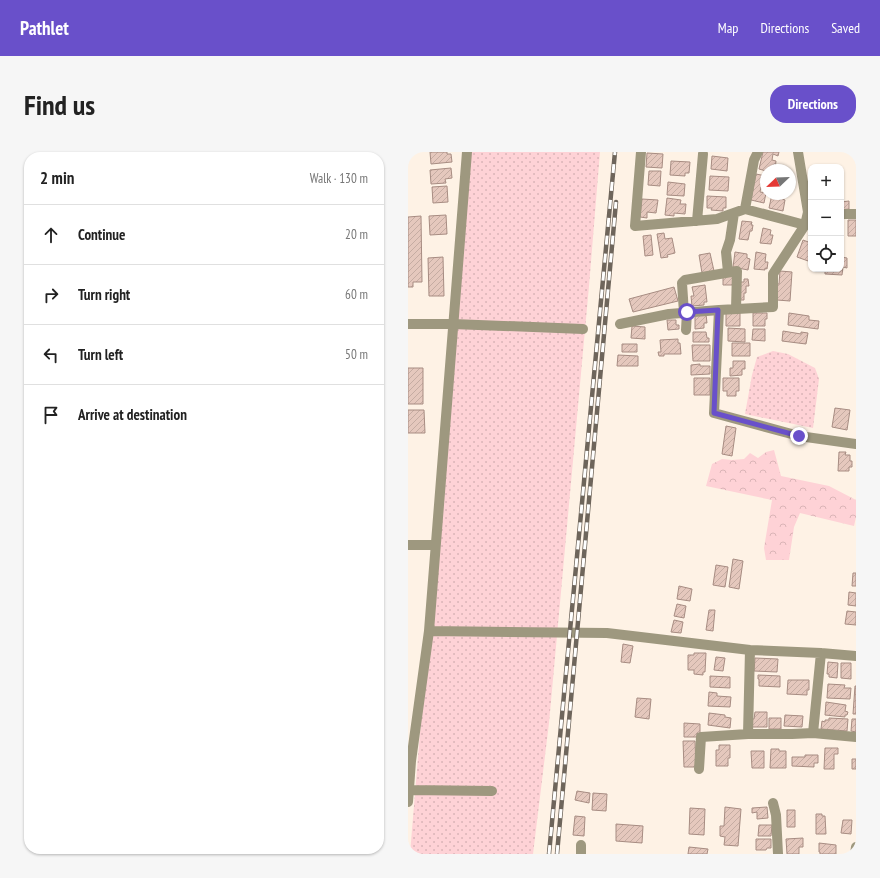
<!DOCTYPE html>
<meta charset="utf-8">
<style>
body{margin:0;font-family:"PT Sans Narrow",sans-serif;background:#f6f6f6;color:#222}
.controls{position:absolute;right:12px;top:12px;display:grid;overflow:hidden;border-radius:8px;box-shadow:0 1px 3px #0004}
.controls button{width:36px;height:36px;display:grid;place-items:center;padding:0;border:0;border-bottom:1px solid #e0e0e0;background:#fff;color:#222;font:20px sans-serif}
.compass{position:absolute;left:352px;top:12px;width:36px;height:36px;border-radius:50%;background:#fff;box-shadow:0 1px 3px #0004;rotate:247deg}
.stop{position:absolute;width:12px;height:12px;margin:-9px;border:3px solid #6950ca;border-radius:50%;background:#fff}
.stop.end{background:#6950ca;border-color:#fff;box-shadow:0 1px 4px #0008}
.list{margin:0;padding:0;list-style:none}
h2{display:flex;justify-content:space-between;align-items:center;height:52px;margin:0;padding:0 16px;font-size:17px}
h2 small{font-size:13px;font-weight:400;color:#767676}
.list li{display:grid;grid-template-columns:26px 1fr auto;gap:12px;align-items:center;box-sizing:border-box;height:60px;padding:0 16px;border-top:1px solid #e0e0e0}
.list b{display:block;font-size:15px;white-space:nowrap}
.list em{font-size:13px;font-style:normal;color:#767676}
.icon{flex:none;width:22px;height:22px;fill:none;stroke:currentColor;stroke-width:2;stroke-linecap:round;stroke-linejoin:round}
.map{position:relative;flex:none;width:448px;height:702px;overflow:hidden;border-radius:16px}
header{display:flex;align-items:center;gap:24px;box-sizing:border-box;height:56px;padding:0 20px;background:#6950ca;color:#fff}
header strong{font-size:19px}
nav{display:flex;gap:22px;margin-inline-start:auto;font-size:14px}
.intro{display:flex;align-items:center;justify-content:space-between;box-sizing:border-box;height:96px;padding:0 24px}
h1{margin:0;font-size:28px}
.button{padding:10px 18px;border-radius:16px;background:#6950ca;color:#fff;font-size:14px;font-weight:700}
main{display:flex;gap:24px;padding:0 24px}
aside{flex:1;background:#fff;border-radius:16px;box-shadow:0 1px 3px #0004}
.map>svg:first-child{display:block}
.green{fill:url(#green-dots)}
.forest{fill:url(#forest-crowns)}
.building{fill:url(#building-hatch);stroke:#a78c82}
.lines{fill:none;stroke-linecap:round;stroke-linejoin:round}
.minor{stroke:#9e987f;stroke-width:10}
.rail-casing{stroke:#6e655b;stroke-width:4.5}
.rail{stroke:#fff;stroke-width:3;stroke-dasharray:9;stroke-linecap:butt}
.route{stroke:#6950ca;stroke-width:5}
</style>
<header>
<strong>Pathlet</strong>
<nav><a>Map</a><a>Directions</a><a>Saved</a></nav>
</header>
<div class="intro"><h1>Find us</h1><a class="button">Directions</a></div>
<main>
<aside>
<h2>2 min<small>Walk · 130 m</small></h2>
<ul class="list">
<li><svg class="icon" aria-label="ahead" viewBox="0 0 24 24"><path d="M12 20V5M6 11l6-6 6 6"/></svg><div><b>Continue</b></div><em>20 m</em></li>
<li><svg class="icon" aria-label="right" viewBox="0 0 24 24"><path d="M7 20v-9h11M14 6l5 5-5 5"/></svg><div><b>Turn right</b></div><em>60 m</em></li>
<li><svg class="icon" aria-label="left" viewBox="0 0 24 24"><path d="M17 20v-9H6M10 6l-5 5 5 5"/></svg><div><b>Turn left</b></div><em>50 m</em></li>
<li><svg class="icon" aria-label="arrive" viewBox="0 0 24 24"><path d="M6 21V4h12l-3 4 3 4H6"/></svg><div><b>Arrive at destination</b></div></li>
</ul>
</aside>
<div class="map">
<svg width="448" height="702" viewBox="0 0 448 702">
<defs>
<pattern id="green-dots" width="8" height="8" patternUnits="userSpaceOnUse"><rect width="8" height="8" fill="#fed2d6"/><path d="M2 2h.1M6 6h.1" fill="none" stroke="#dab4b7" stroke-width="1.8" stroke-linecap="round"/></pattern>
<pattern id="forest-crowns" width="20" height="18" patternUnits="userSpaceOnUse"><rect width="20" height="18" fill="#fed2d6"/><path d="M2 6a3 3 0 1 1 6 0M12 15a3 3 0 1 1 6 0" fill="none" stroke="#dab4b7"/></pattern>
<pattern id="building-hatch" width="6" height="6" patternUnits="userSpaceOnUse"><rect width="6" height="6" fill="#e5c8bd"/><path d="M-1 1l2-2M0 6l6-6M5 7l2-2" fill="none" stroke="#c5aca2"/></pattern>
</defs>
<rect width="100%" height="100%" fill="#fef2e5"/>
<path class="green" d="M60,0H192L181,134L141,571L125,702H2Z
M365,199L380,202L407,216L411,227L405,276L337,262L344,223L349,205Z"/>
<path class="forest" d="M366,298L373,324L421,334L448,348V365L446,374L392,361L386,375L381,408H358L356,396L364,348L298,334L304,312L314,307L324,308L336,307L342,301L350,306L358,300Z"/>
<path class="building" d="M22,0H39V2H43L44,10L23,12Z
M355,0H371L370,4L365,2L364,8L368,9L367,18H358V19L351,17Z
M239,1L255,2L254,16L238,15Z
M304,4L320,6L319,19L303,17Z
M263,9L282,10L281,21H277V24L262,23Z
M43,16L44,26L37,27L38,31L23,32L22,18Z
M241,19H253L252,34L240,33Z
M348,22L358,24V36L353,35L352,40L358,41L356,51L343,48Z
M302,24L321,25L320,39L301,38Z
M260,30L277,32L276,44L259,43Z
M39,34L40,50L25,51L24,35Z
M364,42H372V46L377,48L375,59L361,56Z
M299,44L318,45V56H315V59L303,58L304,56H299Z
M259,46L273,48L272,52H278L277,62L266,61V64L257,63Z
M234,47L250,48L248,61L239,60V66L232,65Z
M441,49V57L433,58V50Z
M38,63L39,82L22,83L21,64Z
M13,64L14,130H5V135H0V65Z
M440,68H448V84H440Z
M334,69L344,70L343,73H345L344,79H342L340,88L331,87Z
M355,76L363,78L362,83H365L363,92L352,91Z
M256,81L257,87L264,86L267,101L259,103L260,105L253,106L249,82Z
M243,83L245,103L237,104L235,84Z
M395,88L403,91V110L389,105Z
M327,100L339,102V106L342,107L340,118L325,115Z
M348,100L358,102L357,110H360L359,117L357,116V118L346,117Z
M302,101L306,119L294,121L291,103Z
M35,105L36,144H21L20,106Z
M433,105L439,106V116L435,115L434,123L417,122V117H433Z
M372,119L384,120L382,149L369,148V132H371Z
M315,124H325V133H315Z
M336,127H340L341,134H338V141H336V148H332L331,130H336Z
M297,133L299,150H296V153L284,154L283,144H286L284,135Z
M266,135L270,149L225,160L221,147Z
M318,161H332V174H318Z
M345,161H359V167H357V174H345Z
M381,161L401,164V168L411,169L410,177L380,173Z
M287,162H298L299,171H296V176L287,177Z
M259,168H268V173H271V177L260,178Z
M224,174L237,175V187L223,186Z
M320,176L337,177V190L320,189Z
M345,177H357V189L344,188Z
M375,179L393,182V180L400,181L398,192L374,189Z
M285,180H298L299,186H301V190H285Z
M270,187V191H272L273,202H256V204H251L250,200H253L252,188Z
M324,191H342V204H324Z
M214,192H229V200H214Z
M284,193H302V209H285Z
M210,203L230,204V214H209Z
M325,209H337V217H334V223L322,224V216H325Z
M292,212V214H302V222L283,223V213Z
M0,216H15V252H0Z
M286,226H302V243H286Z
M315,226H331V239H328V244H319V239H315Z
M427,256L442,258L439,278L424,275Z
M0,258H16L17,281H0Z
M318,274L328,276L324,304L314,302Z
M431,300H438L437,303H442V309H444V315H441V319H430Z
M325,407L335,409L331,437L321,435Z
M308,413L320,415L317,435L305,433Z
M445,421H448V434H444Z
M271,434L284,437L282,449L269,447Z
M441,440L448,441V454L440,453Z
M269,452L278,454L276,466L266,464Z
M301,458H307L305,479L298,478Z
M439,459L448,460V473L437,472Z
M266,468L275,470L273,481L263,480Z
M215,492L225,494L222,511L213,510Z
M286,501H298L297,520H295V523L286,522V518H280V503H286Z
M308,505L317,506L315,519L306,518Z
M347,506L370,507L369,520L346,519Z
M420,510L430,511L429,526L421,525V522H419Z
M433,511H443V527L433,526Z
M350,523L372,524V535L351,534V527H350Z
M302,524L322,525V536L302,535Z
M380,528H401V538H399V543L379,542Z
M420,532L437,533L436,536H443L442,547L419,546Z
M447,534H448V562H445Z
M301,540L309,541V544L323,545L322,555L300,554Z
M229,546L243,547L241,567L227,565Z
M418,550L438,553L437,559L440,560L439,563H437V565L417,563Z
M347,560H359V575H344V567H346Z
M301,561L317,563V565L323,566L322,576L300,573Z
M377,563L395,564L394,575L376,574Z
M361,566H373V577H361Z
M421,566L440,567L439,579L413,577L414,569L417,570V568H421Z
M444,567H448V580L443,579Z
M276,571L292,572V582L289,581V585H276Z
M275,589H287L288,615H276Z
M311,593H322V606H320V614H308V598H311Z
M417,596H430V602H426V617H416Z
M363,597H371V599H378V616H362Z
M343,599H356V616H344Z
M397,603H410V611H406V615L384,614V605H397Z
M444,607H448V617H444Z
M169,639L182,641L181,651L167,648Z
M185,641L199,642L198,659L184,658Z
M317,655L333,657L330,694L316,693L317,685L312,684V674H316Z
M359,655L360,666L349,667V660L344,661V656Z
M282,656L297,657L296,683L281,682Z
M379,658H387V675H379Z
M408,662H414V664H417L418,682H408Z
M167,664L177,665L176,684L165,683Z
M435,668H444L443,682L433,681Z
M208,672L235,674L234,691L208,689Z
M351,673H364L363,684H350Z
M395,686V695H391V702H379L378,687Z
M348,687H363V696H359L358,698H348Z
M411,691L428,693V702H412V700H411Z
M281,695L300,697L299,702H280Z"/>
<g class="lines">
<path class="minor" d="M390,0L400,60L397,73
M337,57L346,8L350,0
M434,62H448
M289,69L295,2
M320,120L318,100L322,88L326,61
M311,158L306,261L391,284L448,292
M276,161L274,131L277,128L329,119L328,157
M0,172H45L175,177
M212,172L261,162L311,158L365,155V122L397,73L337,57L309,67L227,74L233,0
M278,178L279,160
M0,393H27
M21,479L199,481L342,498L413,501L448,504
M405,581L413,501
M340,582L342,498
M291,617L293,585L340,582H384L405,581L448,585
M1,638L84,639
M0,650L3,609L21,479L59,0
M365,651L368,663L370,702
M173,693V702
M447,702L448,695"/>
<defs>
<path id="rail" d="M141,702L207,0
M149,702L208,50"/>
</defs>
<use href="#rail" class="rail-casing"/>
<use href="#rail" class="rail"/>
</g>
<g class="lines">
<path class="route" d="M279,160L310,158L306,261L391,284"/>
</g>
</svg>
<div class="controls">
<button>+</button>
<button>−</button>
<button><svg class="icon" aria-label="locate" viewBox="0 0 24 24"><circle cx="12" cy="12" r="6"/><path d="M12 2v4M12 18v4M2 12h4M18 12h4"/></svg></button>
</div>
<svg class="compass" viewBox="-18 -18 36 36"><path d="M0-13l5 13h-10z" fill="#e53935"/><path d="M0 13l5-13h-10z" fill="#767676"/></svg>
<div class="stop" style="left:279px;top:160px"></div>
<div class="stop end" style="left:391px;top:284px"></div>
</div>
</main>
